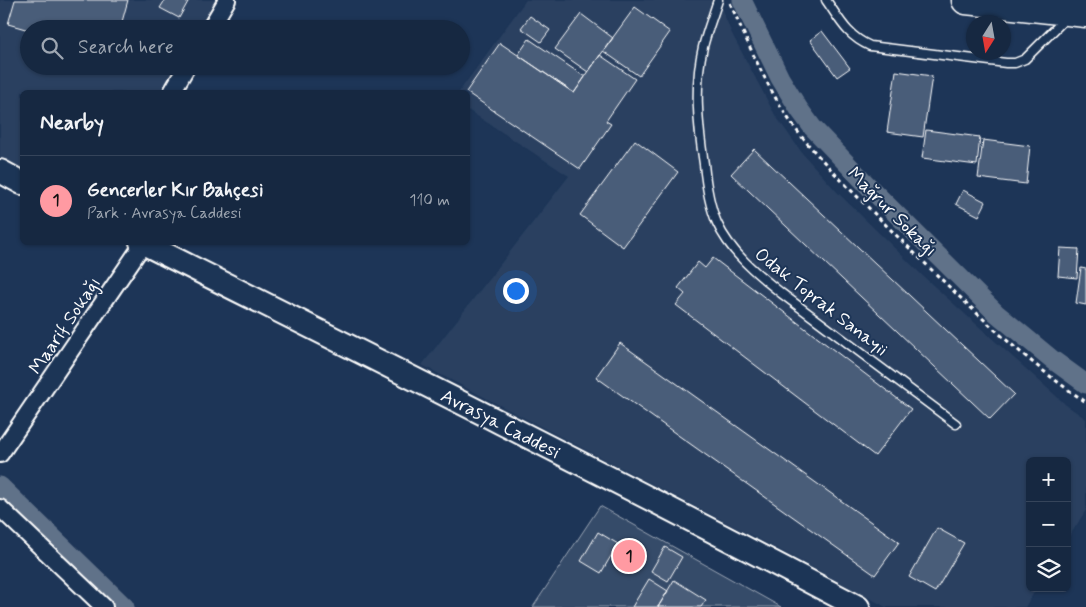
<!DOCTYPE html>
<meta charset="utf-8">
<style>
body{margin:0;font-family:Mynerve,sans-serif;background:#1f3048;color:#f1f3f6}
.controls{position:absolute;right:15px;bottom:15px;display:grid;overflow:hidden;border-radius:8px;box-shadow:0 1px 4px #0004}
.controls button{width:45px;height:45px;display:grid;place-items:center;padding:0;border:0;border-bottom:1px solid #35445a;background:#162841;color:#f1f3f6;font:25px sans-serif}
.compass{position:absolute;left:966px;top:15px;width:45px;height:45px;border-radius:50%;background:#162841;box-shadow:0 1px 4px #0004;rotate:191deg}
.you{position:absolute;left:515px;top:290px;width:18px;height:18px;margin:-12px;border:4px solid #fff;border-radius:50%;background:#1a73e8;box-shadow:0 0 0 8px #1a73e833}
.badge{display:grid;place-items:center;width:32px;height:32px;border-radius:50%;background:#ff9aa2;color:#111;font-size:16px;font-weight:700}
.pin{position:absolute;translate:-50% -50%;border:2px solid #fff;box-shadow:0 1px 5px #0006}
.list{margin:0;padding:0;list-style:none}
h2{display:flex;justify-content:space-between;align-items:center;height:65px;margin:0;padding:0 20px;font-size:21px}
h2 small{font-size:16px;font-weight:400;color:#9ea6b1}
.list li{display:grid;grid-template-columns:32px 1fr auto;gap:15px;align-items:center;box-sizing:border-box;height:90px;padding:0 20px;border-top:1px solid #35445a}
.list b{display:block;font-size:19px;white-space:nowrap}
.list p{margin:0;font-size:16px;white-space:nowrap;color:#9ea6b1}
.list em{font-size:16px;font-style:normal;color:#9ea6b1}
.icon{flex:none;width:28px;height:28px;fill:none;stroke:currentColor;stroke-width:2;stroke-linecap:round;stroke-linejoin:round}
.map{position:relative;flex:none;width:1086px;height:607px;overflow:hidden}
.search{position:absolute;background:#162841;box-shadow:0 1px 4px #0004;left:20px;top:20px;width:450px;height:55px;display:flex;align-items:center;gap:12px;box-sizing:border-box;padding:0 18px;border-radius:28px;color:#9ea6b1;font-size:19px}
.panel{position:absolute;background:#162841;box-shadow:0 1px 4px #0004;left:20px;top:90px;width:450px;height:155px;border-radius:8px}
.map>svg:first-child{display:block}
.built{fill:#2a4161}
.green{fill:#364b69;stroke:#9aa5b4}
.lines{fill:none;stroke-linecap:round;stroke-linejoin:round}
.canal{stroke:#617289;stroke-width:19}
.building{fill:#4a5d79;stroke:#fff}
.lane-casing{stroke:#fff;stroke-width:11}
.street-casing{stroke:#fff;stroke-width:20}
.secondary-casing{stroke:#fff;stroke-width:26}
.highway-casing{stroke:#fff;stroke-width:31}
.path{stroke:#fff;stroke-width:3;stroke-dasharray:4 4;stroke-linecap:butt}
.lane{stroke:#1d3557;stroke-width:8}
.street{stroke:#1d3557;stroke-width:16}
.secondary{stroke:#1d3557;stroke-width:22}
.highway{stroke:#1d3557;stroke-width:28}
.labels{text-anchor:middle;stroke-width:4;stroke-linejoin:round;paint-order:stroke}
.street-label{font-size:19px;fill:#fff;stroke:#1d3557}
</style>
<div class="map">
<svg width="1086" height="607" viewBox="0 0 1086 607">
<rect width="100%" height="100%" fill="#1d3557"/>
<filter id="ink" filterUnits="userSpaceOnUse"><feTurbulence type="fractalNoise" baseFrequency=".02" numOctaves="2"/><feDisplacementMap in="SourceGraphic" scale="10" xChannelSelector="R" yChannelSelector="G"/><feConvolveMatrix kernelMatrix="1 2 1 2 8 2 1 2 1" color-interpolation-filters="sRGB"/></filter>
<g filter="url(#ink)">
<path class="built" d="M0,0H218L200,29H29V66H177L160,92H22V169L0,157Z
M526,0H718L732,34L775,115L802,153L837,192L925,278L1066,405L1086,419V510L1067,540V461H1030V588H1037L1025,607H886L797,559L422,365L569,176L468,110V92H459Z"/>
<path class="green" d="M600,506L781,607H533Z"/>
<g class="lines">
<path class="canal" d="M742,0L780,78L799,109L813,128L873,191L996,313L1053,360L1086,384
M0,486L125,607"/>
</g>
<path class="building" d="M15,0H128L120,29H29V30L8,24Z
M165,0H189L179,18L160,8Z
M635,7L670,32L639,76L603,51Z
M581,14L613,38L588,72L555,49Z
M530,16L550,30L541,42L521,28Z
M822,31L850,68L837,77L810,40Z
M529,39L585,77L574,93L518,55Z
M500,43L574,93L600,55L635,79L606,121L611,124L580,169L466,92Z
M896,71L932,76L923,137L887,132Z
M926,130L980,137L977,165L922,158Z
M635,140L678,172L623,247L580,215Z
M983,140L1030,146L1026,184L978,178Z
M754,149L1014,394L990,419L731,174Z
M963,190L986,202L979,216L956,204Z
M1060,248L1079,249L1077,278L1058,276Z
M713,258L911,409L875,456L676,305L685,294L678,288L698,262L705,268Z
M1081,268L1086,269V305L1076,303Z
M620,343L899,542L875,575L596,377Z
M937,528L964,543L935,592L909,577Z
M598,532L618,544L601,573L581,561Z
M665,547L682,557L668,581L651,571Z
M649,579L668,591L658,607H632Z
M674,580L706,600L701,607H658Z"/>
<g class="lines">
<defs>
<path id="lane" d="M718,0C713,16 707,31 703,47C694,85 698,126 704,164C706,184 709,205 717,223C730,252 757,274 781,293L956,424
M826,0C840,20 847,36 870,46L1006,63H1015L1025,59L1066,18"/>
<path id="street" d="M210,29L227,0
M172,92L187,66
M0,454L143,244
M0,508L104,607"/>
<path id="secondary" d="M0,171L22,183
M141,242C381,362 621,482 858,607"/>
<path id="highway" d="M966,0L1086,13"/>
</defs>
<use href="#lane" class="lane-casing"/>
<use href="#street" class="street-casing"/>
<use href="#secondary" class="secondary-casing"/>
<use href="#highway" class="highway-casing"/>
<path class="path" d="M730,3C748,43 765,84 790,121C800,136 812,149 824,162C848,188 873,212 898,237C958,295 1017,356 1086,402"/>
<use href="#lane" class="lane"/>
<use href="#street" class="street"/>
<use href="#secondary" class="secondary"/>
<use href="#highway" class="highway"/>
</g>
</g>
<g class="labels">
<g class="street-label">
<text transform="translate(893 211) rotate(45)" y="7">Mağrur Sokağı</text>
<text transform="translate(822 301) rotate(38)" y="7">Odak Toprak Sanayii</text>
<text transform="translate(64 325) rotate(-56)" y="7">Maarif Sokağı</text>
<text transform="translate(501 423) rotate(27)" y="7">Avrasya Caddesi</text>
</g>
</g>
</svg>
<div class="controls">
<button>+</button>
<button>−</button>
<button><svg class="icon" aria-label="layers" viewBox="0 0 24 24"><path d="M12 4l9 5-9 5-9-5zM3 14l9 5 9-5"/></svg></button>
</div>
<svg class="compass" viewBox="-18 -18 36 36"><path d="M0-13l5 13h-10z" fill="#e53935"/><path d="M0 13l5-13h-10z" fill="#9ea6b1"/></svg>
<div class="you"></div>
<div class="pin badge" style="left:629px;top:556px">1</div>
<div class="search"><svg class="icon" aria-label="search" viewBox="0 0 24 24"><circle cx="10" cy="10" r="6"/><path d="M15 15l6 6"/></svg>Search here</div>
<section class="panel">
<h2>Nearby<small></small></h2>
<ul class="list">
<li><span class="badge">1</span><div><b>Gencerler Kır Bahçesi</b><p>Park · Avrasya Caddesi</p></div><em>110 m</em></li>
</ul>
</section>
</div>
